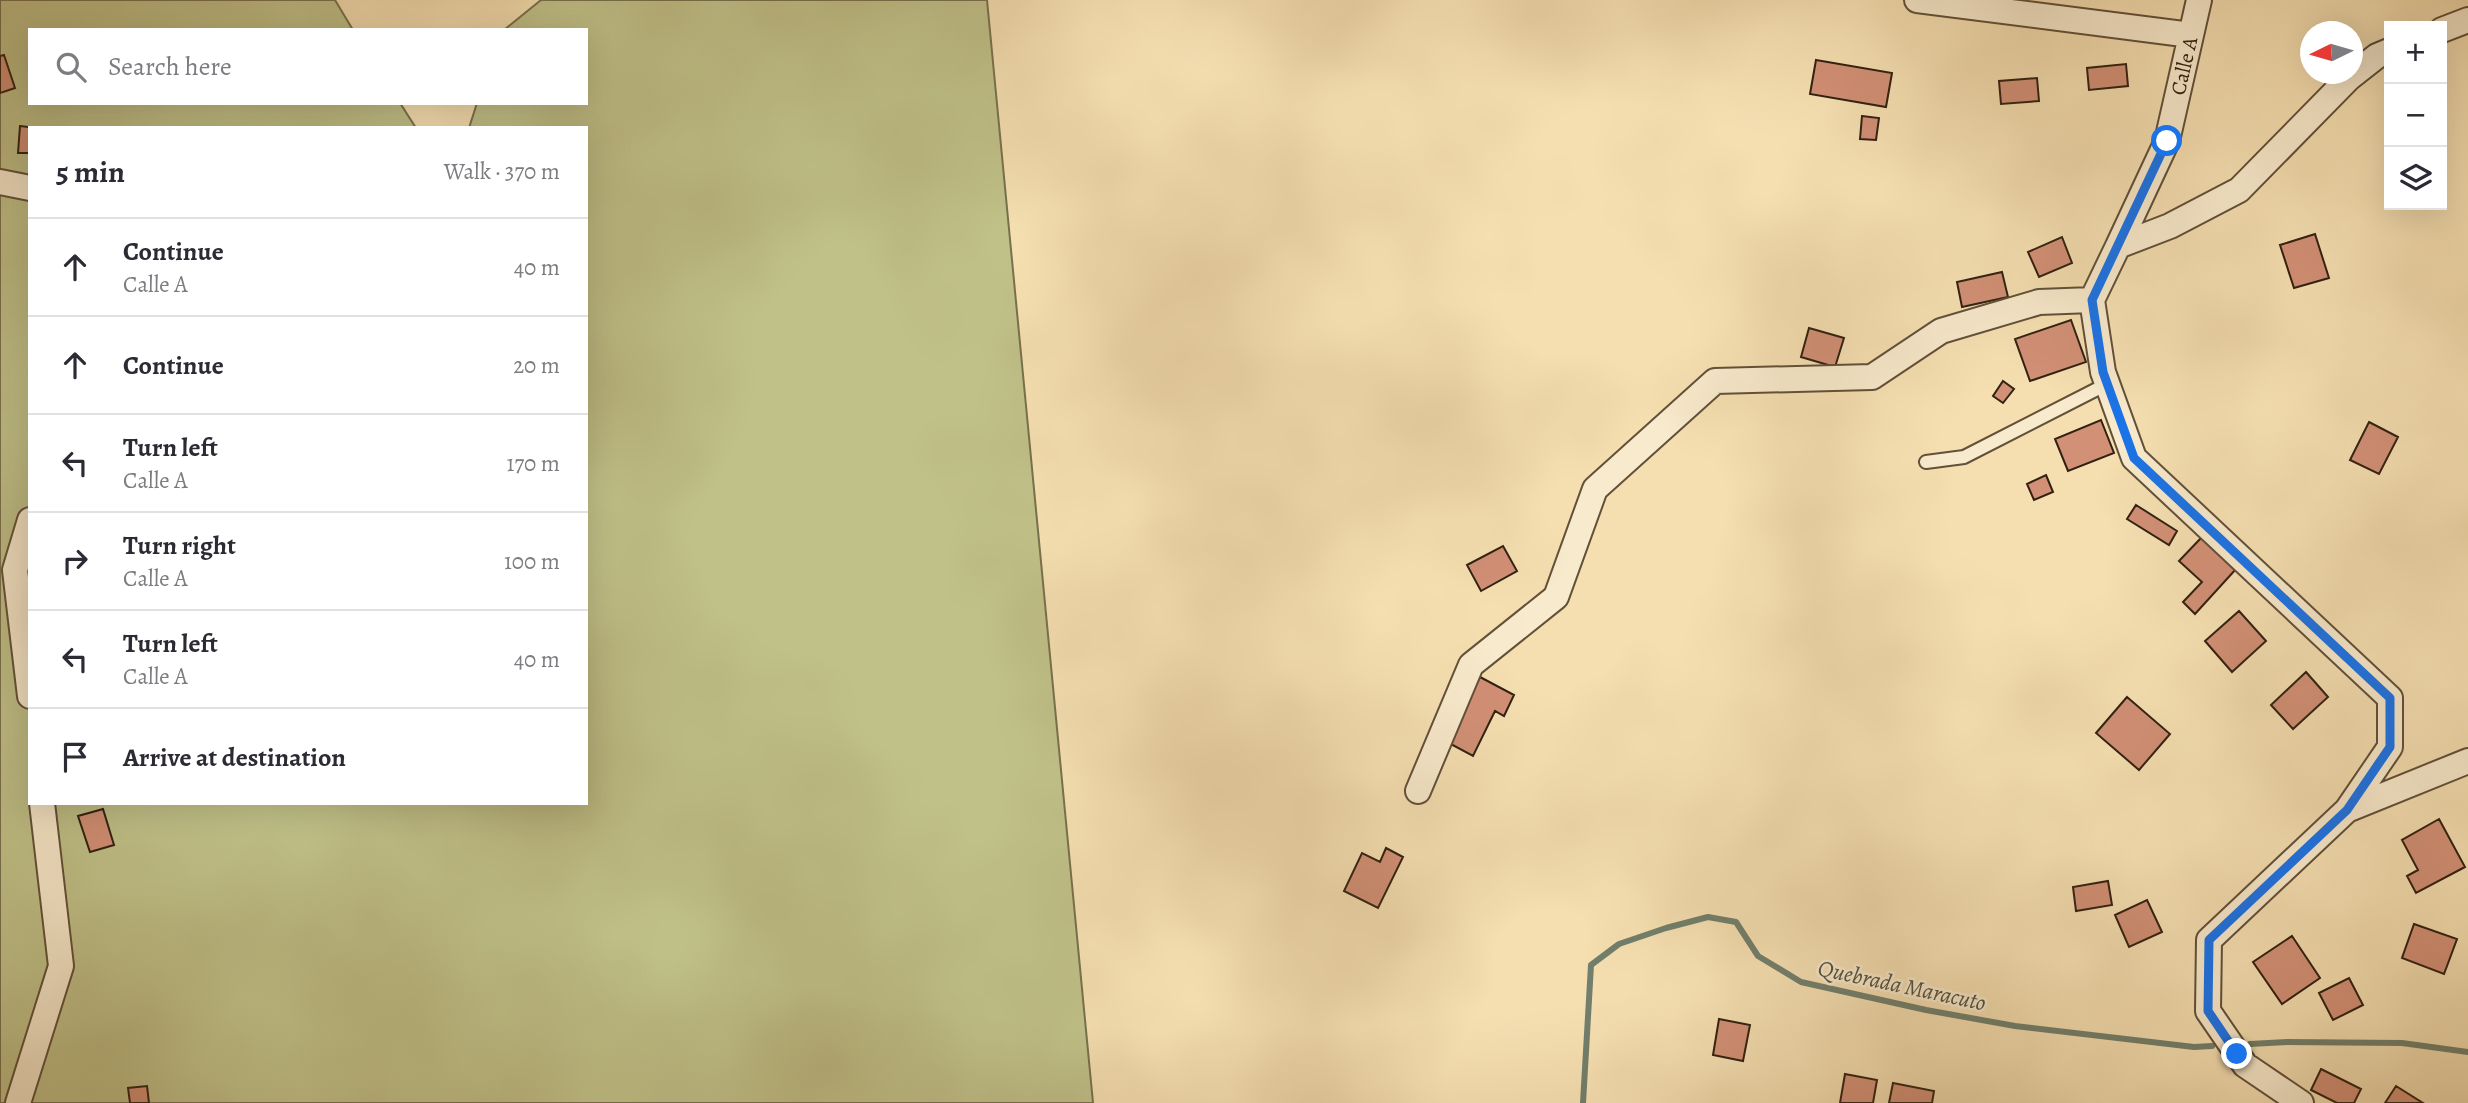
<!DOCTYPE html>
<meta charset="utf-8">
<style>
body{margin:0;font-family:Alegreya,serif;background:#f2f2f3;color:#2b2b33}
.controls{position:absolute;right:21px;top:21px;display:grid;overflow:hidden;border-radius:0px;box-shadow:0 7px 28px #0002}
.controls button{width:63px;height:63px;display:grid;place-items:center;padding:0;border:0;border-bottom:2px solid #e1e1e2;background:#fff;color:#2b2b33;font:35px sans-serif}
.compass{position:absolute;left:2300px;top:21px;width:63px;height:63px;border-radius:50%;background:#fff;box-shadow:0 7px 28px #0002;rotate:265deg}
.stop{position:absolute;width:21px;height:21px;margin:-16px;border:5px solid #1a73e8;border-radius:50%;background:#fff}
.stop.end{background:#1a73e8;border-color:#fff;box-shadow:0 2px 7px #0008}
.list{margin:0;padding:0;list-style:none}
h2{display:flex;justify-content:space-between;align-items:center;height:91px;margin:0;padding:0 28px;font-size:30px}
h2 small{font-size:23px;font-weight:400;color:#7c7c81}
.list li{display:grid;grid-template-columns:46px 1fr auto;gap:21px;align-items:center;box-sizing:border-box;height:98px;padding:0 28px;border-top:2px solid #e1e1e2}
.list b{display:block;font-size:26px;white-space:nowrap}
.list p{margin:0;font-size:23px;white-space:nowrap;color:#7c7c81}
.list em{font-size:23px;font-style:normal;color:#7c7c81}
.icon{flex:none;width:38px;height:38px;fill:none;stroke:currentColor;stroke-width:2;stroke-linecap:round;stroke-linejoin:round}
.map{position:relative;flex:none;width:2468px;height:1103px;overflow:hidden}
.search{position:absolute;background:#fff;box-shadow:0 7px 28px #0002;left:28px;top:28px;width:560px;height:77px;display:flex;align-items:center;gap:18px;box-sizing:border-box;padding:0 24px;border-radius:0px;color:#7c7c81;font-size:26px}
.panel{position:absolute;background:#fff;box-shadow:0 7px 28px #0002;left:28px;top:126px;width:560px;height:679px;border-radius:0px}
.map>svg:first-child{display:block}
.green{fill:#c0c189;stroke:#78714d;stroke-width:2}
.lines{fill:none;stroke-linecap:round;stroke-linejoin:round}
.stream{stroke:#717f6c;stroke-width:6}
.building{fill:#d29076;stroke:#312111;stroke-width:2}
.lane-casing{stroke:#625039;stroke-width:16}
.street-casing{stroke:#625039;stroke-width:28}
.lane{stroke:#f8eacc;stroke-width:12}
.street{stroke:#f8eacc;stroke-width:24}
.route{stroke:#1a73e8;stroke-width:9}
.labels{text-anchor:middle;stroke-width:5;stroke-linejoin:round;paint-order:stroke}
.street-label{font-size:21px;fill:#312111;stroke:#f8eacc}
.water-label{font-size:23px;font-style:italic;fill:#51503f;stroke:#f8eacc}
</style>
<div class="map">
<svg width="2468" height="1103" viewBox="0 0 2468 1103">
<rect width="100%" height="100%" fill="#f5dfb1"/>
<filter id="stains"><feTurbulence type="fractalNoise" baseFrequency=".00286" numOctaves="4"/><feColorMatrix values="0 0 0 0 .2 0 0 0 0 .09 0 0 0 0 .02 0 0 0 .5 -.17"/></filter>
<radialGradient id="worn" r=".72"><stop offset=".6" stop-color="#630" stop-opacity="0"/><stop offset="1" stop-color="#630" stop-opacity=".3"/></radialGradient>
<path class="green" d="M0,0H335L353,30H30V103H400L416,128H30V803H586V128H469L477,103H586V30H504L541,0H987L1093,1103H0Z"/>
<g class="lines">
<path class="stream" d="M2250,1044L2287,1042L2402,1043L2468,1052
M1583,1103L1591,965L1619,944L1666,928L1708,917L1736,922L1758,956L1801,982L1926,1010L2015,1026L2194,1047L2212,1046"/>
</g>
<path class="building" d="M4,55L15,88L0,93V56Z
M1816,60L1892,73L1886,107L1810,94Z
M2126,64L2128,86L2089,90L2087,68Z
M2037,78L2039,101L2001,104L1999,81Z
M1862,116L1879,118L1876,140L1860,139Z
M20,126L37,128H30V153H18Z
M2315,234L2329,278L2294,288L2280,245Z
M2062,237L2072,263L2039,277L2028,252Z
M2002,272L2008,297L1962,307L1957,282Z
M2071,320L2086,362L2030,381L2015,339Z
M1809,328L1844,338L1835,367L1801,357Z
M2003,381L2014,389L2003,403L1993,396Z
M2101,420L2114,453L2068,471L2055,439Z
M2369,422L2398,437L2379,474L2350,460Z
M2046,475L2053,492L2034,500L2027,484Z
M2136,505L2177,531L2169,545L2127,519Z
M2201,538L2236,569L2195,614L2183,602L2202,582L2179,561Z
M1503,546L1517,571L1481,591L1467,565Z
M2239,611L2266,641L2232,672L2205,641Z
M2306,672L2328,697L2293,729L2271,705Z
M1480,677L1514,695L1504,716L1495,711L1473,756L1447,742Z
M2127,697L2170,734L2139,770L2096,733Z
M103,809L114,845L90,852L78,816Z
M2439,819L2465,867L2416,893L2407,876L2418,870L2402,840Z
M1386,848L1403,857L1378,908L1344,891L1362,853L1380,862Z
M2108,881L2112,905L2076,911L2073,887Z
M2147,900L2162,932L2129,947L2115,915Z
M2414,924L2457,939L2444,974L2402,958Z
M2292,936L2320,978L2282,1004L2253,962Z
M2349,978L2363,1005L2333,1020L2319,993Z
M1719,1019L1750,1025L1743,1061L1713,1055Z
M2321,1069L2361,1089L2354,1103H2337L2311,1090Z
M1845,1074L1877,1080L1873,1103H1840Z
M1893,1083L1934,1091L1932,1103H1889Z
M147,1086L149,1103H130L128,1088Z
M2396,1086L2423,1103H2385Z"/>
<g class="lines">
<defs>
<path id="lane" d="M1926,462L1964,457L2107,384"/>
<path id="street" d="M1917,0L2191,35
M2442,30L2468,20
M0,182L30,188
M2118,246L2167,141L2199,0
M2092,300L2103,372L2134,458L2390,698V747L2347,810L2209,940L2208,1011L2245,1065L2301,1103
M2092,300L2118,246L2170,226L2239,190L2349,78L2377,56L2389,51
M30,520L15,570L30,696
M1418,791L1471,665L1556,597L1595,489L1715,381L1872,377L1941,331L2039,302L2092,300
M2347,810L2468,761
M18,1103L61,966L42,803"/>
</defs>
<use href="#lane" class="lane-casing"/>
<use href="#street" class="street-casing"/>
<use href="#lane" class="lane"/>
<use href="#street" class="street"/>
</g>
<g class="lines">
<path class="route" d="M2167,141L2092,300L2103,372L2134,458L2390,698V747L2347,810L2209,940L2208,1011L2237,1054"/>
</g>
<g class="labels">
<g class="street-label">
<text transform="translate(2184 66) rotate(-77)" y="7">Calle A</text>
</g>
<g class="water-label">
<text transform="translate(1902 985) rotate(12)" y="8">Quebrada Maracuto</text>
</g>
</g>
<rect width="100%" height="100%" filter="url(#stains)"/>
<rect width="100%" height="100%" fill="url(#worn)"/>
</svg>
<div class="controls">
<button>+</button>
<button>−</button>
<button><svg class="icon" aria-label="layers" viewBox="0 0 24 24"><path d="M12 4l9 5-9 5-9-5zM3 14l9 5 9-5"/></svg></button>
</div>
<svg class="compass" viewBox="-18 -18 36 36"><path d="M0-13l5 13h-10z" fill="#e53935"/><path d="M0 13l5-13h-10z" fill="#7c7c81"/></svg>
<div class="stop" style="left:2167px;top:141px"></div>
<div class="stop end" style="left:2237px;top:1054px"></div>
<div class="search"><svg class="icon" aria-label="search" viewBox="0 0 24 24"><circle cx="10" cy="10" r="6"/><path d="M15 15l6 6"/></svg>Search here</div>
<section class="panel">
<h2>5 min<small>Walk · 370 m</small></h2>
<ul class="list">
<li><svg class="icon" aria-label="ahead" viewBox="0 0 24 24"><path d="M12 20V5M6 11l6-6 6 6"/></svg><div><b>Continue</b><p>Calle A</p></div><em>40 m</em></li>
<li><svg class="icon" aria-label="ahead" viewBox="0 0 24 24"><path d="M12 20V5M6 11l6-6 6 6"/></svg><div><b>Continue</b></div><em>20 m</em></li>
<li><svg class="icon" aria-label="left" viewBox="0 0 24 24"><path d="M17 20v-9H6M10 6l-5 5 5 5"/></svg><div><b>Turn left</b><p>Calle A</p></div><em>170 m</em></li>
<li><svg class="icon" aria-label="right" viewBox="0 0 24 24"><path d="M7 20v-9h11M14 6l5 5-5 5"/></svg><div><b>Turn right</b><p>Calle A</p></div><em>100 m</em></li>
<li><svg class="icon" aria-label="left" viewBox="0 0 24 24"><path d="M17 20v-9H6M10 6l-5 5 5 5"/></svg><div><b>Turn left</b><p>Calle A</p></div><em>40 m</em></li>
<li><svg class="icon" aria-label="arrive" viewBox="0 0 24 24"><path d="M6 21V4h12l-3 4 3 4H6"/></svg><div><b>Arrive at destination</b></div></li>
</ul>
</section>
</div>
